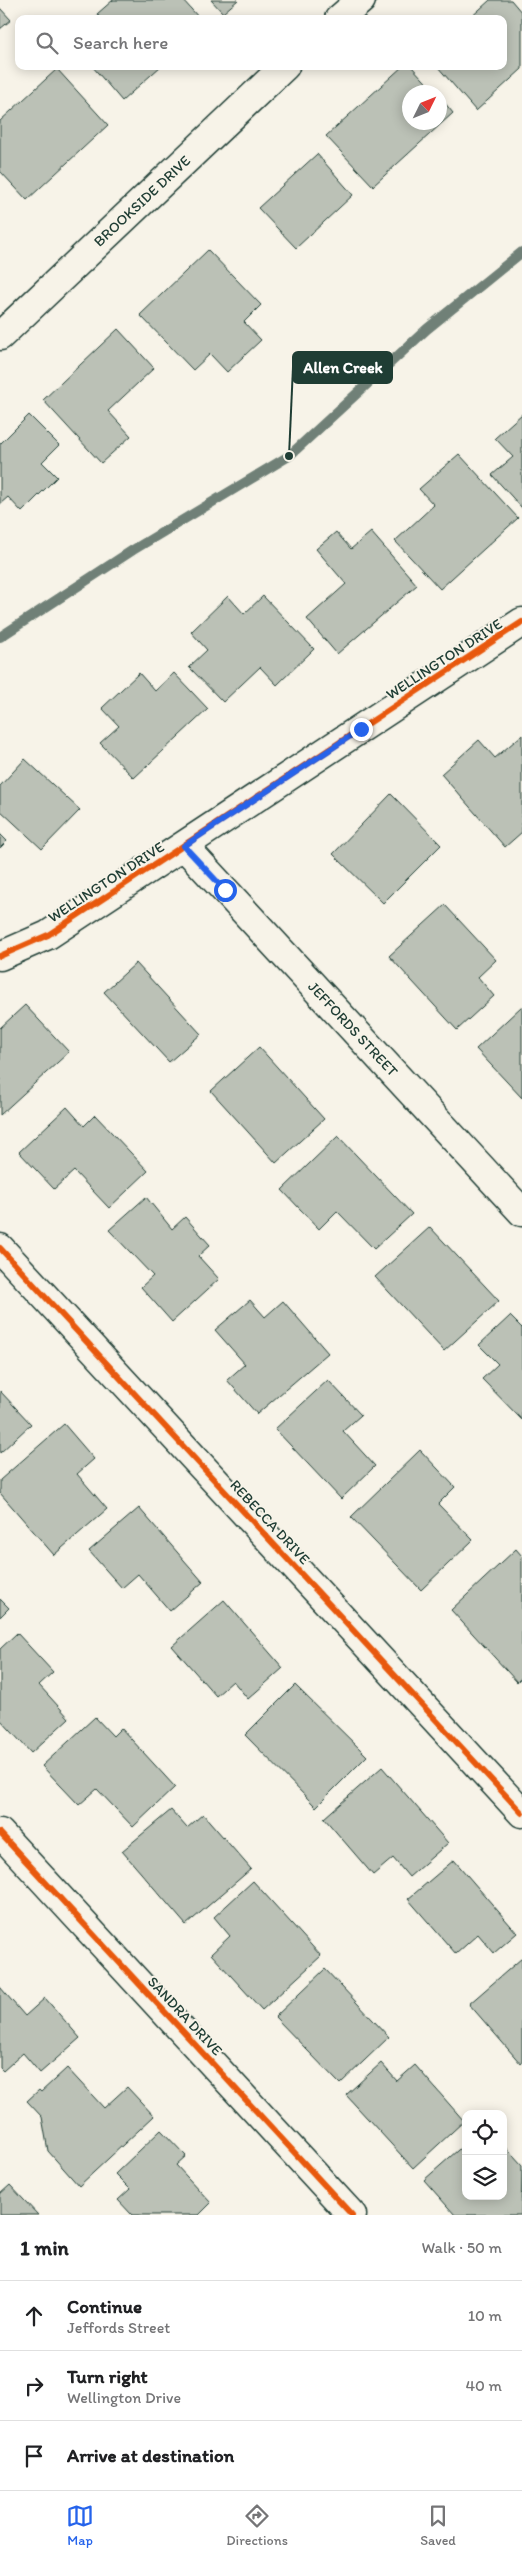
<!DOCTYPE html>
<meta charset="utf-8">
<style>
body{margin:0;font-family:Itim,sans-serif;background:#f6f6f6;color:#202124}
.controls{position:absolute;right:15px;bottom:15px;display:grid;overflow:hidden;border-radius:10px;box-shadow:0 2px 12px #0003}
.controls button{width:45px;height:45px;display:grid;place-items:center;padding:0;border:0;border-bottom:1px solid #e0e0e0;background:#fff;color:#202124;font:25px sans-serif}
.compass{position:absolute;left:402px;top:85px;width:45px;height:45px;border-radius:50%;background:#fff;box-shadow:0 2px 12px #0003;rotate:47deg}
.stop{position:absolute;width:15px;height:15px;margin:-11px;border:4px solid #2563eb;border-radius:50%;background:#fff}
.stop.end{background:#2563eb;border-color:#fff;box-shadow:0 1px 5px #0008}
.list{margin:0;padding:0;list-style:none}
h2{display:flex;justify-content:space-between;align-items:center;height:65px;margin:0;padding:0 20px;font-size:21px}
h2 small{font-size:16px;font-weight:400;color:#757577}
.list li{display:grid;grid-template-columns:32px 1fr auto;gap:15px;align-items:center;box-sizing:border-box;height:70px;padding:0 20px;border-top:1px solid #e0e0e0}
.list b{display:block;font-size:19px;white-space:nowrap}
.list p{margin:0;font-size:16px;white-space:nowrap;color:#757577}
.list em{font-size:16px;font-style:normal;color:#757577}
.icon{flex:none;width:28px;height:28px;fill:none;stroke:currentColor;stroke-width:2;stroke-linecap:round;stroke-linejoin:round}
.map{position:relative;flex:none;width:522px;height:2215px;overflow:hidden}
.search{position:absolute;background:#fff;box-shadow:0 2px 12px #0003;left:15px;right:15px;top:15px;height:55px;display:flex;align-items:center;gap:12px;box-sizing:border-box;padding:0 18px;border-radius:10px;color:#757577;font-size:19px}
.sheet{height:275px;background:#fff}
nav{display:flex;justify-content:space-around;align-items:center;box-sizing:border-box;height:70px;border-top:1px solid #e0e0e0;background:#fff;font-size:14px;color:#757577}
nav a{display:grid;justify-items:center;gap:2px}
nav .on{color:#2563eb}
.map>svg:first-child{display:block}
.lines{fill:none;stroke-linecap:round;stroke-linejoin:round}
.stream{stroke:#6f8077;stroke-width:10}
.building{fill:#bbc1b6;stroke:#1f3d34}
.minor-casing{stroke:#1f3d34;stroke-width:31}
.minor{stroke:#f7f3e8;stroke-width:28}
.cycleway-casing{stroke:#f7f3e8;stroke-width:9}
.cycleway{stroke:#e8590c;stroke-width:6}
.route{stroke:#2563eb;stroke-width:6}
.labels{text-anchor:middle;stroke-width:4;stroke-linejoin:round;paint-order:stroke}
.street-label{font-size:15px;fill:#1f3d34;stroke:#f7f3e8}
.leader{fill:none;stroke:#1f3d34;stroke-width:2}
.callout-dot{fill:#1f3d34;stroke:#f7f3e8;stroke-width:2}
.callout{fill:#1f3d34;stroke:#1f3d34;stroke-width:2}
.callout-label{font-size:16px;text-anchor:middle;font-weight:bold;fill:#fff}
</style>
<div class="map">
<svg width="522" height="2215" viewBox="0 0 522 2215">
<rect width="100%" height="100%" fill="#f7f3e8"/>
<filter id="ink" filterUnits="userSpaceOnUse"><feTurbulence type="fractalNoise" baseFrequency=".02" numOctaves="2"/><feDisplacementMap in="SourceGraphic" scale="10" xChannelSelector="R" yChannelSelector="G"/><feConvolveMatrix kernelMatrix="1 2 1 2 8 2 1 2 1" color-interpolation-filters="sRGB"/></filter>
<g filter="url(#ink)">
<g class="lines">
<path class="stream" d="M0,637L133,550L289,456L427,329L522,252"/>
</g>
<path class="building" d="M113,0H183L200,19H101L97,14Z
M211,0H238L223,13Z
M490,0H511L522,13V69L476,111L437,66H503V19H469Z
M0,8L11,20L0,29Z
M92,66H161L122,101Z
M403,66H411L435,92H410V122H440V97L453,113L373,186L326,136Z
M57,69L108,125L27,200L0,171V121Z
M317,154L353,195L296,248L258,208Z
M208,250L261,305L244,322L261,340L227,372L210,354L193,370L140,315Z
M118,329L154,368L108,411L131,436L101,463L43,400Z
M522,414V508L492,475L513,457L495,438Z
M29,415L59,445L42,462L57,477L22,512L8,497L0,504V444Z
M459,454L518,518L440,589L395,541L434,505L419,489Z
M336,532L351,549L371,532L417,585L337,654L307,619L346,584L316,549Z
M228,596L244,614L263,596L314,649L277,685L260,667L223,702L189,667L207,650L191,632Z
M139,673L155,691L174,673L208,709L134,778L100,743L119,726L102,708Z
M522,735V832L505,847L441,774L479,740L495,758Z
M25,759L80,810L42,849L0,810V786Z
M391,794L441,845L383,903L333,854Z
M0,834L7,841L0,848Z
M445,905L496,960L478,977L494,996L457,1030L389,956Z
M136,963L201,1034L169,1062L104,992Z
M25,1005L69,1052L0,1115V1028Z
M522,1006V1098L476,1049Z
M259,1047L324,1119L276,1163L211,1091Z
M67,1107L84,1126L95,1115L148,1171L109,1208L74,1171L54,1189L19,1152Z
M338,1136L412,1214L374,1249L337,1211L319,1229L282,1190Z
M146,1197L172,1229L185,1217L210,1245L198,1256L219,1279L172,1322L141,1287L153,1276L109,1230Z
M430,1227L499,1301L444,1351L375,1277Z
M250,1300L265,1317L283,1301L328,1353L257,1414L227,1380L245,1364L215,1330Z
M510,1316L522,1328V1420L482,1379L498,1364L479,1345Z
M328,1380L361,1415L343,1431L375,1466L341,1499L275,1429Z
M0,1391L31,1424L0,1453Z
M64,1424L94,1459L77,1474L107,1509L54,1555L0,1493V1480Z
M420,1450L455,1487L438,1504L473,1540L421,1590L351,1517Z
M139,1508L203,1582L170,1611L138,1574L122,1588L89,1551Z
M516,1549L522,1556V1677L517,1682L451,1610Z
M0,1599L9,1608L0,1617Z
M224,1600L283,1668L248,1699L233,1681L216,1696L172,1646Z
M17,1633L53,1672L39,1685L69,1718L31,1753L0,1719V1649Z
M295,1685L367,1756L316,1807L245,1735Z
M95,1717L113,1736L121,1728L175,1787L133,1827L97,1789L79,1805L42,1766Z
M382,1767L448,1843L409,1877L393,1858L373,1875L324,1818Z
M171,1810L187,1828L203,1814L251,1869L186,1925L122,1851Z
M454,1860L517,1933L494,1953L478,1934L456,1954L408,1899Z
M253,1881L321,1956L262,2010L211,1954L230,1936L214,1917Z
M522,1958V2063L521,2064L469,2004Z
M325,1969L389,2037L340,2084L275,2017Z
M0,1987L25,2016L45,1998L80,2038L40,2073L23,2053L3,2071L0,2068Z
M381,2063L397,2081L415,2065L464,2121L413,2168L346,2095Z
M67,2068L104,2108L127,2087L154,2116L79,2186L48,2151L42,2117L27,2101L39,2090L41,2092Z
M161,2130L186,2156L176,2165L211,2203L199,2215H132L118,2200L130,2189L115,2174Z
M466,2143V2196H503V2144L522,2165L521,2215H455L424,2180Z
M10,2185L38,2215H0V2194Z"/>
<g class="lines">
<defs>
<path id="minor" d="M339,19L361,0
M0,336L285,66
M184,846L522,1212
M0,956L48,935L522,622
M0,1248L522,1813
M0,1833L352,2215"/>
</defs>
<use href="#minor" class="minor-casing"/>
<use href="#minor" class="minor"/>
<defs>
<path id="cycleway" d="M0,956L48,935L522,622
M0,1248L522,1813
M0,1833L352,2215"/>
</defs>
<use href="#cycleway" class="cycleway-casing"/>
<use href="#cycleway" class="cycleway"/>
</g>
</g>
<g class="lines" filter="url(#ink)">
<path class="route" d="M225,890L184,846L361,729"/>
</g>
<g class="labels">
<g class="street-label">
<text transform="translate(142 201) rotate(-43)" y="5">BROOKSIDE DRIVE</text>
<text transform="translate(444 659) rotate(-33)" y="5">WELLINGTON DRIVE</text>
<text transform="translate(106 882) rotate(-33)" y="5">WELLINGTON DRIVE</text>
<text transform="translate(353 1029) rotate(47)" y="5">JEFFORDS STREET</text>
<text transform="translate(270 1522) rotate(47)" y="5">REBECCA DRIVE</text>
<text transform="translate(185 2016) rotate(47)" y="5">SANDRA DRIVE</text>
</g>
</g>
<path class="leader" d="M289 456L293 367"/>
<circle class="callout-dot" cx="289" cy="456" r="5"/>
<rect class="callout" x="293" y="352" width="99" height="31" rx="5"/>
<g class="callout-label">
<text x="343" y="373">Allen Creek</text>
</g>
</svg>
<div class="controls">
<button><svg class="icon" aria-label="locate" viewBox="0 0 24 24"><circle cx="12" cy="12" r="6"/><path d="M12 2v4M12 18v4M2 12h4M18 12h4"/></svg></button>
<button><svg class="icon" aria-label="layers" viewBox="0 0 24 24"><path d="M12 4l9 5-9 5-9-5zM3 14l9 5 9-5"/></svg></button>
</div>
<svg class="compass" viewBox="-18 -18 36 36"><path d="M0-13l5 13h-10z" fill="#e53935"/><path d="M0 13l5-13h-10z" fill="#757577"/></svg>
<div class="stop" style="left:225px;top:890px"></div>
<div class="stop end" style="left:361px;top:729px"></div>
<div class="search"><svg class="icon" aria-label="search" viewBox="0 0 24 24"><circle cx="10" cy="10" r="6"/><path d="M15 15l6 6"/></svg>Search here</div>
</div>
<section class="sheet">
<h2>1 min<small>Walk · 50 m</small></h2>
<ul class="list">
<li><svg class="icon" aria-label="ahead" viewBox="0 0 24 24"><path d="M12 20V5M6 11l6-6 6 6"/></svg><div><b>Continue</b><p>Jeffords Street</p></div><em>10 m</em></li>
<li><svg class="icon" aria-label="right" viewBox="0 0 24 24"><path d="M7 20v-9h11M14 6l5 5-5 5"/></svg><div><b>Turn right</b><p>Wellington Drive</p></div><em>40 m</em></li>
<li><svg class="icon" aria-label="arrive" viewBox="0 0 24 24"><path d="M6 21V4h12l-3 4 3 4H6"/></svg><div><b>Arrive at destination</b></div></li>
</ul>
</section>
<nav>
<a class="on"><svg class="icon" aria-label="map" viewBox="0 0 24 24"><path d="M3 6l6-2 6 2 6-2v14l-6 2-6-2-6 2zM9 4v14M15 6v14"/></svg>Map</a>
<a><svg class="icon" aria-label="directions" viewBox="0 0 24 24"><path d="M12 3l9 9-9 9-9-9zM9 14v-3h6M13 9l2 2-2 2"/></svg>Directions</a>
<a><svg class="icon" aria-label="saved" viewBox="0 0 24 24"><path d="M7 4h10v16l-5-4-5 4z"/></svg>Saved</a>
</nav>
